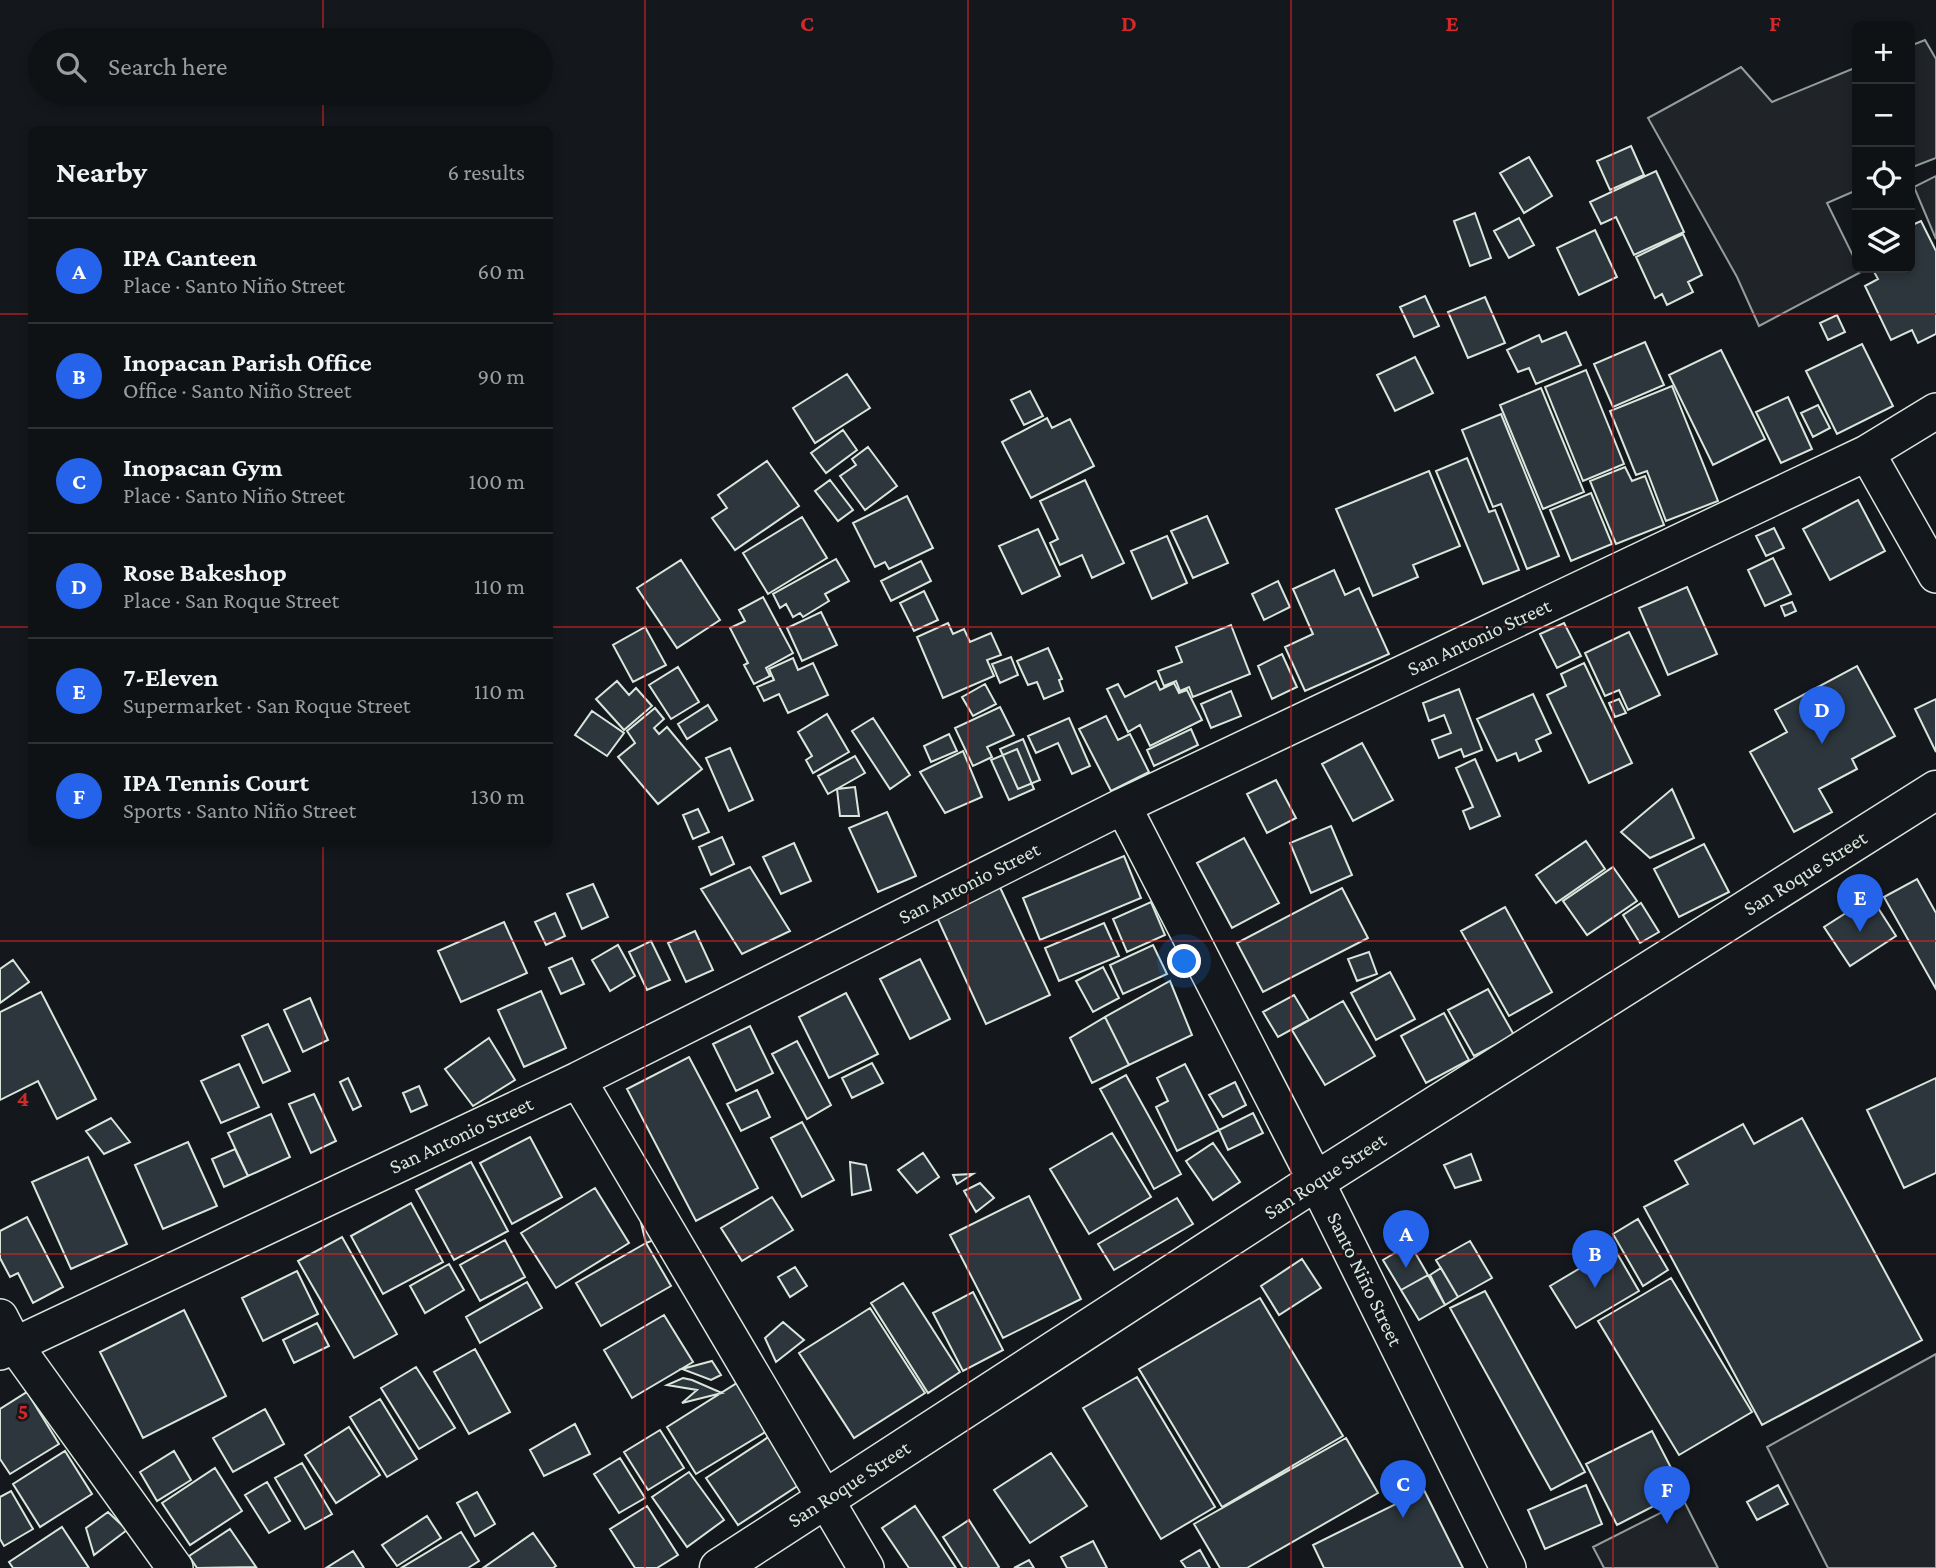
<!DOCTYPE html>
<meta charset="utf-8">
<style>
body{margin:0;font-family:"Crimson Pro",serif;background:#181b1e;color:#f1f3f6}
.controls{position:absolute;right:21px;top:21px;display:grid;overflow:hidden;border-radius:10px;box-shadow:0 4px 10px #0003}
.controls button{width:63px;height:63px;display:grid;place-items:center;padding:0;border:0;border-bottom:2px solid #2f3234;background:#0f1215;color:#f1f3f6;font:35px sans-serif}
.you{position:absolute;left:1185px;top:962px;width:24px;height:24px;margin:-18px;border:5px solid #fff;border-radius:50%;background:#1a73e8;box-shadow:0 0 0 10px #1a73e833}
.badge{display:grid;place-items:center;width:46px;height:46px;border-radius:50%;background:#2563eb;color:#fff;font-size:23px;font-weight:700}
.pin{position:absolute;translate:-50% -58px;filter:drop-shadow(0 2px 4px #0008)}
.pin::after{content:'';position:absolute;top:37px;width:24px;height:21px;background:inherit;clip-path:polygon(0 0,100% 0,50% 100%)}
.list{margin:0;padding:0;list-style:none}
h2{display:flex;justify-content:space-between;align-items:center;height:91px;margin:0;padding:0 28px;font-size:30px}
h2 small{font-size:23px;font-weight:400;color:#9b9ea0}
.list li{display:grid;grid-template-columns:46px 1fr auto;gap:21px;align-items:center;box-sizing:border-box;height:105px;padding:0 28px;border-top:2px solid #2f3234}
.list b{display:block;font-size:26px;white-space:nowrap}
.list p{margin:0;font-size:23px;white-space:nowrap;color:#9b9ea0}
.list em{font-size:23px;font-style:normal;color:#9b9ea0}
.icon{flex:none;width:38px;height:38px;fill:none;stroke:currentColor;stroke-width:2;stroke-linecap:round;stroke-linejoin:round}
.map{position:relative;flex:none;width:1936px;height:1568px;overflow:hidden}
.search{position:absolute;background:#0f1215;box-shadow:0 4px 10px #0003;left:28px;top:28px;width:525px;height:77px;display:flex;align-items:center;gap:18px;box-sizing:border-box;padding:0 24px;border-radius:38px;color:#9b9ea0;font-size:26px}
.panel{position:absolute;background:#0f1215;box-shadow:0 4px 10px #0003;left:28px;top:126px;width:525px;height:721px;border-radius:10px}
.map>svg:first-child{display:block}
.green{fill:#202428;stroke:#939e99;stroke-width:2}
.building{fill:#2c363c;stroke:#d8e6dc;stroke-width:2}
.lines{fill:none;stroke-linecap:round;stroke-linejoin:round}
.street-casing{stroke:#d8e6dc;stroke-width:38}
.primary-casing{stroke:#d8e6dc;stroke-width:41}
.street{stroke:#14181c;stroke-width:35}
.primary{stroke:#14181c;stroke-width:38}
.grid{fill:none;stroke:#d62828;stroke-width:2;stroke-opacity:0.55}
.labels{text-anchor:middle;stroke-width:5;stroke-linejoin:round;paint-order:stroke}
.street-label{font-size:21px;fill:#d8e6dc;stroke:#14181c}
.grid-label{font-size:23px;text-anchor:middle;font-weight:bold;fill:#d62828;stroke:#14181c;stroke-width:5;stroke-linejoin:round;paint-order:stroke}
</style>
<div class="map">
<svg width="1936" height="1568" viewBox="0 0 1936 1568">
<rect width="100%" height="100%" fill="#14181c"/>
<path class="green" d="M1925,40L1936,59V158L1910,168V46Z
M1741,67L1772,102L1857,67V190L1827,203L1861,272L1759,326L1737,277L1648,118Z
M1936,176V239L1914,187Z
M1936,1354V1568H1828L1767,1447Z
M1684,1501L1718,1568H1604L1593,1547Z"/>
<path class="building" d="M1631,146L1644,175L1610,190L1597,161Z
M1529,157L1552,196L1524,213L1500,173Z
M1656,171L1684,232L1634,255L1616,217L1601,224L1590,202Z
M1475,213L1491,258L1470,266L1454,221Z
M1519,218L1534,245L1509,258L1494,231Z
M1921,221L1936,251V334L1918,343L1912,330L1891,340L1865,286L1878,279L1872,268H1910V226Z
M1595,230L1617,277L1579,295L1557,248Z
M1683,234L1702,275L1688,282L1693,292L1667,305L1662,294L1655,298L1636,257Z
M1425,296L1439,326L1414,337L1400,307Z
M1485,297L1505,343L1468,358L1448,312Z
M1837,315L1845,332L1828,340L1820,323Z
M1566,332L1581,365L1536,384L1529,368L1518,372L1507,350L1539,335L1542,342Z
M1645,342L1664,385L1613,407L1594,364Z
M1862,344L1893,406L1837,434L1806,371Z
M1721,350L1765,439L1713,465L1669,375Z
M1415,357L1433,393L1395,411L1377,375Z
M1586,370L1624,464L1583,481L1545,387Z
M847,374L870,408L815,443L793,408Z
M1672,386L1718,501L1666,521L1647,471L1636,475L1610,411Z
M1541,388L1584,492L1543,509L1500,405Z
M1030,391L1043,416L1024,425L1011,400Z
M1788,397L1812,449L1781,463L1756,412Z
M1818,405L1830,428L1813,437L1801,413Z
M1501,414L1559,556L1527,569L1501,504L1493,507L1462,430Z
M1047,418L1052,428L1070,419L1094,466L1031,498L1002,442Z
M843,430L857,450L826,473L811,453Z
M868,447L897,486L865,510L840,476L856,465L852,459Z
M1467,458L1489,512L1495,510L1519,570L1483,584L1436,471Z
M767,461L799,506L735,550L712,518L727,508L718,495Z
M1625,467L1632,481L1645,476L1664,525L1616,544L1590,481Z
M1429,471L1460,546L1413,565L1418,577L1373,596L1336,509Z
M830,480L853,510L838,521L815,491Z
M1085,480L1124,563L1092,578L1082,555L1060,565L1050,543L1058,539L1040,501Z
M1591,493L1612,544L1571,561L1550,510Z
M907,496L933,548L889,569L885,562L875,567L853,523Z
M1858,500L1885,551L1830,580L1803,529Z
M1207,516L1228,563L1193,578L1171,531Z
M802,517L827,558L768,594L743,553Z
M1774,528L1784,548L1766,556L1756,536Z
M1038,529L1060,576L1022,594L999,546Z
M1167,536L1187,583L1152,599L1131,551Z
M1773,558L1791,594L1765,606L1748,570Z
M836,559L849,581L825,594L829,601L803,617L800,613L793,617L786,604L780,608L773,594Z
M681,560L720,620L677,648L637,588Z
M921,561L931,581L891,601L881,581Z
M1334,570L1345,595L1359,588L1389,654L1305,691L1285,647L1313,634L1293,589Z
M1278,581L1290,607L1264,620L1252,594Z
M1687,587L1717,654L1668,675L1639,608Z
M924,591L938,620L914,631L900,603Z
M763,597L793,653L766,668L770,676L754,684L744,665L748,663L730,628L745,621L739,610Z
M1792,602L1796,611L1785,616L1781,606Z
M821,612L837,645L802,661L787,628Z
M948,623L953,634L964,629L970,642L991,633L1001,655L987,660L994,676L943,698L917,637Z
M1564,623L1581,656L1557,668L1540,634Z
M1231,625L1250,674L1193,697L1189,687L1180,691L1176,681L1164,686L1158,671L1182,662L1176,647Z
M645,627L666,665L633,682L613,645Z
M1629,632L1660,695L1628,710L1619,690L1605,696L1585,653Z
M1048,648L1062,679L1059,680L1063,691L1044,699L1037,682L1028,685L1017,661Z
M1282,654L1297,687L1272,699L1258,666Z
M1011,657L1018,675L1000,683L992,664Z
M793,658L798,670L813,663L828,695L788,713L779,694L764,701L757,687L774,680L769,669Z
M1584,663L1632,763L1589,783L1547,695L1566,686L1561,674Z
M1857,666L1895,736L1852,759L1857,769L1819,789L1832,812L1794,832L1750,752L1787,732L1775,710Z
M678,667L699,702L671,719L649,685Z
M617,681L629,695L636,688L652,706L624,730L596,699Z
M1156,681L1160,690L1174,683L1179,693L1187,690L1202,720L1150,746L1140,725L1128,732L1107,689L1118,684L1125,697Z
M985,684L996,704L973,716L962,697Z
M1459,689L1482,750L1464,757L1461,749L1439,758L1432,740L1451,733L1444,715L1429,721L1423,703Z
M1231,691L1241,716L1211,728L1201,704Z
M1533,694L1551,733L1536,740L1541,751L1519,761L1516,753L1497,761L1477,719Z
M1619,699L1626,713L1615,717L1609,703Z
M1936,699V752L1915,709Z
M708,705L717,720L687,739L678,724Z
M1000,707L1014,735L987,747L992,757L973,766L955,728Z
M655,708L664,719L654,728L659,734L667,727L702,769L658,804L618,757L635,743L627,731Z
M592,711L624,733L607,756L575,735Z
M827,714L849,752L813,773L806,760L812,756L798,732Z
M1106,716L1118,740L1130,734L1149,772L1111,791L1079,729Z
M873,718L910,775L890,789L852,731Z
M1069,718L1090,766L1072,774L1058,743L1036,753L1028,736Z
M1191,729L1198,745L1154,766L1147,750Z
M949,734L957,751L931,762L924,746Z
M1023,739L1040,780L1018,789L1000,749Z
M1362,743L1393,800L1353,821L1322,764Z
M730,748L753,800L729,811L706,758Z
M1017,749L1034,789L1009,800L991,760Z
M963,751L982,797L945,813L920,772Z
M855,756L865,773L828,794L818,776Z
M1475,759L1500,816L1470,829L1463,811L1473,807L1456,768Z
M1276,780L1296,818L1267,833L1247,794Z
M855,787L859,816H840L837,789Z
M1672,789L1694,838L1650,858L1621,832Z
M698,809L709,832L693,839L683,815Z
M887,812L916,876L878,892L849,828Z
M1331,826L1352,875L1311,893L1290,843Z
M722,837L734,864L711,875L699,847Z
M1244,838L1279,903L1232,928L1197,863Z
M1586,841L1605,869L1556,903L1536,875Z
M794,843L811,881L781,894L763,857Z
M1704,844L1729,892L1679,917L1654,869Z
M1124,856L1141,898L1040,940L1023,898Z
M750,867L790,931L742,954L701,889Z
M1613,867L1637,901L1587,935L1563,901Z
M1917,879L1936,913V989L1884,897Z
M998,883L1050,995L986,1024L935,913Z
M593,884L608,917L582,929L567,894Z
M1342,888L1368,938L1263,992L1237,943Z
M1871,897L1896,936L1850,966L1824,927Z
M1151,902L1165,935L1127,952L1113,919Z
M1641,903L1659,932L1640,943L1623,915Z
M1505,907L1552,992L1509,1016L1461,931Z
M555,913L565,936L546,945L535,922Z
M504,922L527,973L461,1002L438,951Z
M1104,923L1119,956L1059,981L1045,948Z
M695,931L713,970L686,982L668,943Z
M651,941L670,980L647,990L629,952Z
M618,945L635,976L610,991L592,960Z
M1153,945L1167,974L1123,994L1110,965Z
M1369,952L1377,974L1357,981L1348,959Z
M572,958L584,984L561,994L549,968Z
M920,959L950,1019L910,1039L880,979Z
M13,960L29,982L0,1003V969Z
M1103,967L1119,998L1093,1012L1076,981Z
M1390,972L1415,1019L1376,1040L1351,993Z
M1170,981L1192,1035L1129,1065L1105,1017Z
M1488,989L1514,1035L1474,1056L1448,1010Z
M541,991L566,1048L524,1067L498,1010Z
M41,992L96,1099L57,1119L38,1081L0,1100V1012Z
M846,993L878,1054L829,1078L799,1017Z
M1294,995L1309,1020L1278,1037L1263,1012Z
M310,998L328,1040L303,1052L284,1010Z
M1343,1001L1375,1056L1325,1085L1292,1030Z
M1444,1013L1469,1060L1426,1083L1401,1036Z
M1105,1017L1129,1065L1092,1083L1070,1038Z
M268,1024L290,1071L263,1083L242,1036Z
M750,1026L773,1073L736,1091L713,1044Z
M489,1038L515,1080L473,1106L445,1069Z
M797,1041L831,1105L807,1119L772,1054Z
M689,1057L758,1188L696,1221L627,1089Z
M872,1063L883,1083L852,1098L842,1078Z
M239,1064L259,1107L221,1123L201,1081Z
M1185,1064L1219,1130L1177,1151L1156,1107L1168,1101L1157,1078Z
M1126,1075L1181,1174L1154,1189L1100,1089Z
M348,1078L361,1106L353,1110L340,1082Z
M1936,1078V1173L1904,1188L1867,1110Z
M1235,1082L1246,1105L1223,1117L1209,1095Z
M419,1086L427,1105L411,1112L403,1093Z
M757,1090L770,1117L741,1131L727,1104Z
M314,1094L336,1141L311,1153L289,1104Z
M1253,1113L1263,1133L1228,1150L1219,1130Z
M271,1114L290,1157L248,1176L228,1133Z
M111,1118L130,1142L104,1154L86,1131Z
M1802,1118L1922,1340L1762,1425L1644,1207L1688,1184L1675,1161L1743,1124L1754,1144Z
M802,1122L834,1180L802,1197L771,1138Z
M1112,1133L1151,1197L1089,1234L1050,1169Z
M530,1137L562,1197L512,1224L480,1163Z
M188,1142L217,1206L163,1229L135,1165Z
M1213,1143L1240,1182L1213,1200L1186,1161Z
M235,1149L248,1176L224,1187L212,1159Z
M923,1153L939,1177L917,1193L898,1170Z
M1471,1154L1481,1180L1455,1188L1444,1165Z
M88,1157L127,1244L71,1269L32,1182Z
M471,1162L508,1231L454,1260L416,1190Z
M850,1162L866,1165L871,1190L852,1195Z
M973,1174L957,1184L953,1175Z
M980,1183L994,1198L976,1212L964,1191Z
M595,1188L629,1243L556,1288L521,1233Z
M1029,1196L1081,1299L1003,1338L950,1235Z
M772,1197L793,1230L742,1261L721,1228Z
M1177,1198L1193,1224L1114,1270L1098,1244Z
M411,1203L443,1262L383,1294L351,1236Z
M27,1217L63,1287L33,1303L18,1273L10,1277L0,1258V1231Z
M1638,1219L1668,1270L1643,1286L1613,1234Z
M651,1220L660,1238L646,1243L641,1223Z
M342,1237L397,1334L354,1358L298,1261Z
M505,1240L525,1277L480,1301L460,1265Z
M1470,1241L1492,1278L1458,1297L1436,1260Z
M646,1243L671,1286L601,1326L576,1283Z
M1410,1244L1428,1275L1401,1290L1383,1260Z
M1614,1248L1639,1291L1576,1328L1550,1286Z
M1302,1259L1321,1288L1279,1315L1261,1286Z
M449,1264L464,1290L425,1313L410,1286Z
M795,1267L807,1286L790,1297L778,1277Z
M1441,1268L1458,1297L1445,1305L1430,1275Z
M297,1271L318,1314L263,1341L242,1298Z
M1428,1275L1445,1305L1419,1320L1401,1290Z
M1671,1278L1752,1412L1679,1455L1598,1321Z
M527,1282L542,1308L480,1343L466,1317Z
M903,1283L960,1372L928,1393L871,1303Z
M1485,1291L1585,1472L1551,1490L1450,1308Z
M973,1292L1003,1350L963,1371L933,1313Z
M1260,1298L1343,1436L1222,1507L1139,1369Z
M870,1308L925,1393L854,1438L799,1353Z
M184,1310L226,1396L143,1438L100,1352Z
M664,1315L693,1362L632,1398L604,1350Z
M783,1322L804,1340L776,1362L765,1338Z
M317,1323L329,1346L294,1363L283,1340Z
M475,1349L510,1412L469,1434L434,1372Z
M712,1361L721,1375L711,1380L682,1369Z
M416,1367L455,1428L419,1449L381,1388Z
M1137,1377L1215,1507L1161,1539L1083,1408Z
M683,1378L692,1380L722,1393L682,1403L697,1390L667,1385Z
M737,1383L767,1431L696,1474L667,1427Z
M27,1392L59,1444L10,1474L0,1459V1409Z
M380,1399L417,1459L387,1477L350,1417Z
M265,1409L284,1444L233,1472L213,1438Z
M575,1424L590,1454L544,1476L530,1450Z
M349,1427L380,1475L336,1503L305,1455Z
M660,1430L684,1468L648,1490L624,1452Z
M1652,1431L1683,1491L1617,1525L1586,1464Z
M770,1436L802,1483L738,1525L706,1478Z
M1346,1438L1378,1493L1247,1568H1220L1194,1524Z
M65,1451L92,1494L40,1527L13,1484Z
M174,1451L191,1480L157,1501L140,1472Z
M1051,1453L1087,1506L1030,1543L994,1490Z
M620,1458L645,1498L619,1513L594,1474Z
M302,1463L332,1514L305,1529L275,1478Z
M215,1468L242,1511L190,1545L162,1503Z
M689,1472L724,1520L687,1547L652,1497Z
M267,1482L290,1521L269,1533L245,1495Z
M1586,1485L1602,1524L1545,1549L1528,1510Z
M1778,1485L1788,1504L1757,1520L1747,1502Z
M1424,1490L1463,1568H1324L1313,1545Z
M11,1491L33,1529L4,1546L0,1539V1497Z
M477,1492L495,1524L475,1536L457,1503Z
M647,1506L678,1555L657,1568H635L610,1529Z
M915,1506L956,1568H909L882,1528Z
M108,1512L127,1530L94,1555L86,1528Z
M427,1516L441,1538L397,1566L382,1545Z
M969,1520L999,1567L998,1568H963L943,1537Z
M62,1527L89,1568H13L9,1562Z
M230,1529L256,1567L197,1568L189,1556Z
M461,1532L479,1561L468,1568H401Z
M533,1533L556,1566L553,1568H483Z
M1093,1541L1107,1568H1067L1061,1557Z
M1200,1550L1210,1568H1186L1181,1561Z
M353,1551L364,1568H326Z
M1029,1560L1034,1568H1014Z"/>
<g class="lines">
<defs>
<path id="street" d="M1867,453L1936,575
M1123,806L1316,1181L1508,1568
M578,1080L866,1568
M0,1317L14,1344L175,1568
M0,1352L578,1080L1123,806L1867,453L1936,411"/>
<path id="primary" d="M719,1568L1316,1181L1936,790"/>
</defs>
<use href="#street" class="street-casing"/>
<use href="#primary" class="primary-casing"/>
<use href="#street" class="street"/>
<use href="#primary" class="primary"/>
</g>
<path class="grid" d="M323,0V40M645,0V1568M968,0V1568M1291,0V1568M1613,0V1568M323,93V130M0,314H32M550,314H1936M0,627H32M550,627H1936M323,844V1568M0,941H1936M0,1254H1936"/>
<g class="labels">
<g class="street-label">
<text transform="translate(1479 637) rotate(-25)" y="7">San Antonio Street</text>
<text transform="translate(1805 873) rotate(-32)" y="7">San Roque Street</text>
<text transform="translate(969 883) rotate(-27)" y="7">San Antonio Street</text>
<text transform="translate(461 1135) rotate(-25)" y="7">San Antonio Street</text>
<text transform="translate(1325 1176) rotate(-33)" y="7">San Roque Street</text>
<text transform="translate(1365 1279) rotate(64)" y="7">Santo Niño Street</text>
<text transform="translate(849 1484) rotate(-33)" y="7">San Roque Street</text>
</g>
</g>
<g class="grid-label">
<text x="807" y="31">C</text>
<text x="1129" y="31">D</text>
<text x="1452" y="31">E</text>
<text x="1775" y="31">F</text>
<text x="23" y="1106">4</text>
<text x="23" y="1419">5</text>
</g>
</svg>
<div class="controls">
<button>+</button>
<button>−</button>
<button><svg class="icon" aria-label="locate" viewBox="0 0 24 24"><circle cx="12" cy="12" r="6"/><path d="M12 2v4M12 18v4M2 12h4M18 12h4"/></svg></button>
<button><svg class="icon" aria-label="layers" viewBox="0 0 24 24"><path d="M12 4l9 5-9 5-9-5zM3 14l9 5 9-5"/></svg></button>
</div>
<div class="you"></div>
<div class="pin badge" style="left:1406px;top:1268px">A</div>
<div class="pin badge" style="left:1595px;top:1288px">B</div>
<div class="pin badge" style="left:1403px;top:1518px">C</div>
<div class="pin badge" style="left:1822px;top:744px">D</div>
<div class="pin badge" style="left:1860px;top:932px">E</div>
<div class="pin badge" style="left:1667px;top:1524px">F</div>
<div class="search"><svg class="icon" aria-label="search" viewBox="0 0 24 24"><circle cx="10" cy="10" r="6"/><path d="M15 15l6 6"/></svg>Search here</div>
<section class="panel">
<h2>Nearby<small>6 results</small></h2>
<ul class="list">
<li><span class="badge">A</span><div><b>IPA Canteen</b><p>Place · Santo Niño Street</p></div><em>60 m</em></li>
<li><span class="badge">B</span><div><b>Inopacan Parish Office</b><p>Office · Santo Niño Street</p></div><em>90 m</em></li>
<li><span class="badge">C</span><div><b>Inopacan Gym</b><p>Place · Santo Niño Street</p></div><em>100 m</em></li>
<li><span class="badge">D</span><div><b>Rose Bakeshop</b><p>Place · San Roque Street</p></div><em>110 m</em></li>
<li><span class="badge">E</span><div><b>7-Eleven</b><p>Supermarket · San Roque Street</p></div><em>110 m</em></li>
<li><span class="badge">F</span><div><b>IPA Tennis Court</b><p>Sports · Santo Niño Street</p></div><em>130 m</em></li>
</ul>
</section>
</div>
